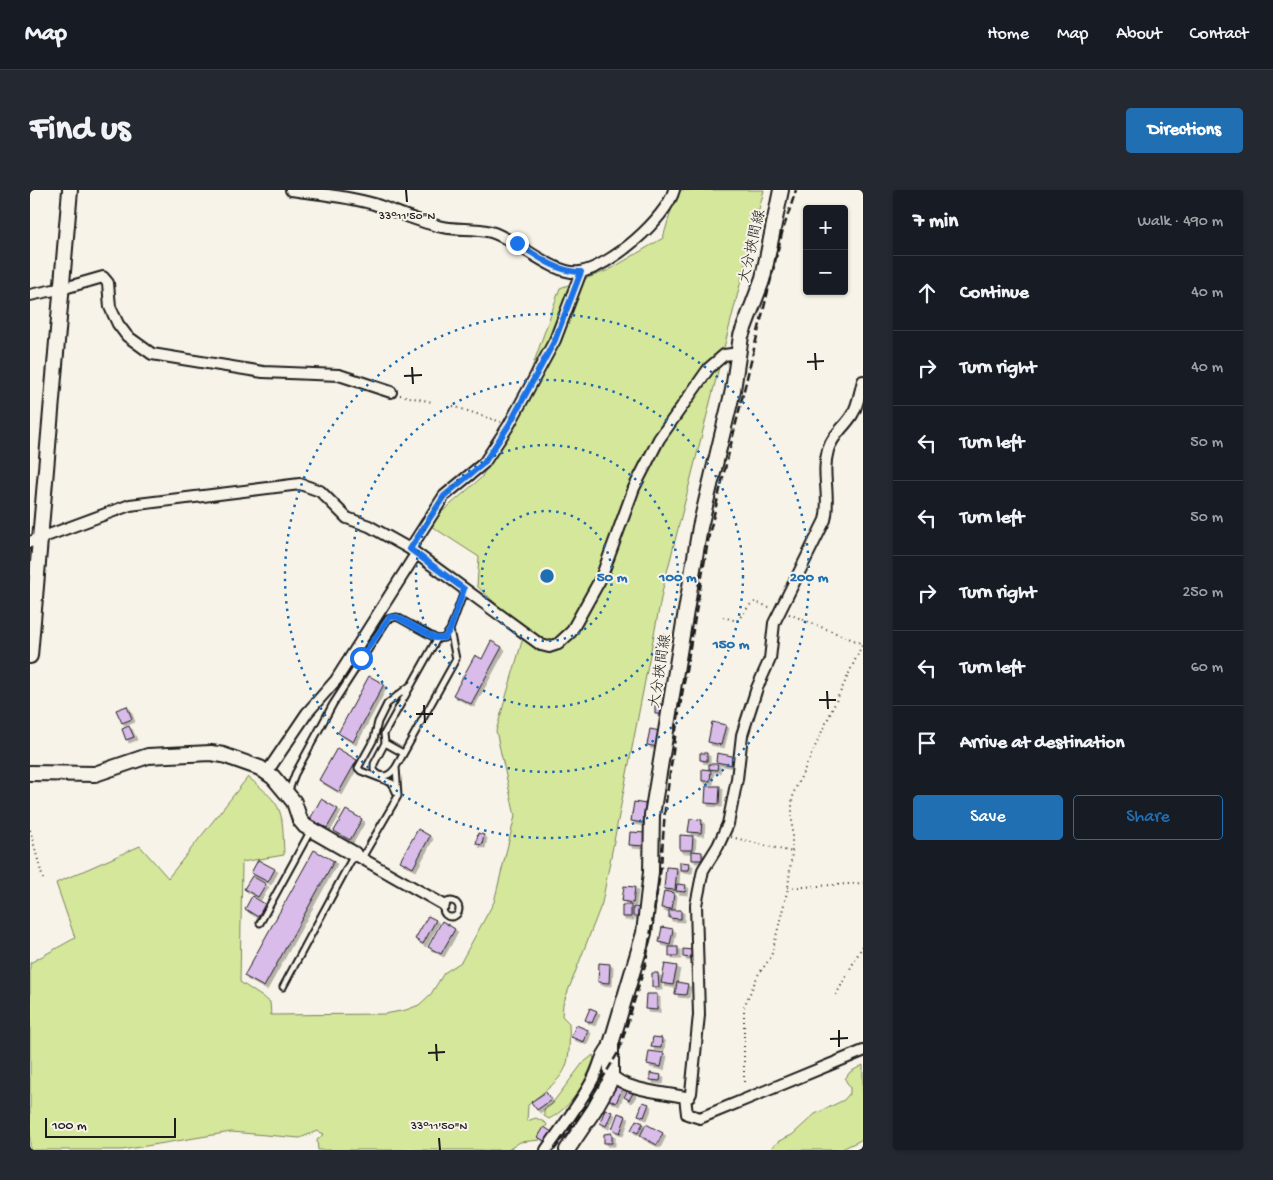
<!DOCTYPE html>
<meta charset="utf-8">
<style>
body{margin:0;font-family:"Gochi Hand","Klee One",sans-serif;background:#242831;color:#f1f3f6}
.controls{position:absolute;right:15px;top:15px;display:grid;overflow:hidden;border-radius:5px;box-shadow:0 1px 4px #0004}
.controls button{width:45px;height:45px;display:grid;place-items:center;padding:0;border:0;border-bottom:1px solid #363941;background:#171b24;color:#f1f3f6;font:25px sans-serif}
.scale{position:absolute;left:15px;bottom:12px;width:131px;box-sizing:border-box;padding-left:5px;border:2px solid #1c1c1c;border-top:0;font-size:14px;line-height:18px;white-space:nowrap;color:#1c1c1c;-webkit-text-stroke:4px #f7f3e8;paint-order:stroke}
.stop{position:absolute;width:15px;height:15px;margin:-11px;border:4px solid #1a73e8;border-radius:50%;background:#fff}
.stop.end{background:#1a73e8;border-color:#fff;box-shadow:0 1px 5px #0008}
.list{margin:0;padding:0;list-style:none}
h2{display:flex;justify-content:space-between;align-items:center;height:65px;margin:0;padding:0 20px;font-size:21px}
h2 small{font-size:16px;font-weight:400;color:#9ea1a6}
.list li{display:grid;grid-template-columns:32px 1fr auto;gap:15px;align-items:center;box-sizing:border-box;height:75px;padding:0 20px;border-top:1px solid #363941}
.list b{display:block;font-size:19px;white-space:nowrap}
.list em{font-size:16px;font-style:normal;color:#9ea1a6}
.actions{display:flex;gap:10px;padding:15px 20px}
.actions a{flex:1;padding:11px 0;border:1px solid #1f6fb2;border-radius:5px;text-align:center;font-size:18px;color:#1f6fb2}
.actions .main{background:#1f6fb2;color:#fff}
.icon{flex:none;width:28px;height:28px;fill:none;stroke:currentColor;stroke-width:2;stroke-linecap:round;stroke-linejoin:round}
.map{position:relative;flex:none;width:833px;height:960px;overflow:hidden;border-radius:5px}
header{display:flex;align-items:center;gap:30px;box-sizing:border-box;height:70px;padding:0 25px;background:#171b24;border-bottom:1px solid #363941}
header strong{font-size:24px}
nav{display:flex;gap:28px;margin-inline-start:auto;font-size:18px}
.intro{display:flex;align-items:center;justify-content:space-between;box-sizing:border-box;height:120px;padding:0 30px}
h1{margin:0;font-size:35px}
.button{padding:12px 22px;border-radius:5px;background:#1f6fb2;color:#fff;font-size:18px;font-weight:700}
main{display:flex;gap:30px;padding:0 30px}
aside{flex:1;background:#171b24;border-radius:5px;box-shadow:0 1px 4px #0004}
.map>svg:first-child{display:block}
.green{fill:#d5e79b;stroke:#78825c}
.building{fill:#d9bcea;stroke:#1c1c1c;filter:url(#shadow)}
.lines{fill:none;stroke-linecap:round;stroke-linejoin:round}
.lane-casing{stroke:#1c1c1c;stroke-width:9}
.street-casing{stroke:#1c1c1c;stroke-width:14}
.secondary-casing{stroke:#1c1c1c;stroke-width:18}
.path{stroke:#1c1c1c;stroke-width:2;stroke-dasharray:1 4;stroke-linecap:butt}
.lane{stroke:#f7f3e8;stroke-width:5}
.street{stroke:#f7f3e8;stroke-width:10}
.secondary{stroke:#f7f3e8;stroke-width:14}
.rail{stroke:#1c1c1c;stroke-width:2.5;stroke-dasharray:8 4;stroke-linecap:butt}
.route{stroke:#1a73e8;stroke-width:6}
.ticks{fill:none;stroke:#1c1c1c;stroke-width:2}
.ring{fill:none;stroke:#1f6fb2;stroke-width:2.5;stroke-dasharray:2.5 5}
.labels{text-anchor:middle;stroke-width:4;stroke-linejoin:round;paint-order:stroke}
.street-label{font-size:15px;fill:#1c1c1c;stroke:#f7f3e8}
.ticks-label{font-size:12px;text-anchor:middle;fill:#1c1c1c;stroke:#f7f3e8;stroke-width:4;stroke-linejoin:round;paint-order:stroke}
.centre{fill:#1f6fb2;stroke:#f7f3e8;stroke-width:2.5}
.ring-label{font-size:15px;text-anchor:middle;font-weight:bold;fill:#1f6fb2;stroke:#f7f3e8;stroke-width:4;stroke-linejoin:round;paint-order:stroke}
</style>
<header>
<strong>Map</strong>
<nav><a>Home</a><a>Map</a><a>About</a><a>Contact</a></nav>
</header>
<div class="intro"><h1>Find us</h1><a class="button">Directions</a></div>
<main>
<div class="map">
<svg width="833" height="960" viewBox="0 0 833 960">
<defs>
<filter id="shadow"><feDropShadow dx="3" dy="3" stdDeviation="0" flood-color="#0004"/></filter>
</defs>
<rect width="100%" height="100%" fill="#f7f3e8"/>
<filter id="ink" filterUnits="userSpaceOnUse"><feTurbulence type="fractalNoise" baseFrequency=".02" numOctaves="2"/><feDisplacementMap in="SourceGraphic" scale="10" xChannelSelector="R" yChannelSelector="G"/><feConvolveMatrix kernelMatrix="1 2 1 2 8 2 1 2 1" color-interpolation-filters="sRGB"/></filter>
<g filter="url(#ink)">
<path class="green" d="M647,0H734L633,398L572,713L533,814L532,826L539,833C541,884 536,884 498,915L497,931L506,928L516,933L517,935L508,947L510,950L490,952L478,960H288L287,950L294,944L287,941L270,948L201,942L92,960H0V773L45,748L26,693L110,656L138,688L218,587C255,617 252,619 254,665L212,672L210,792L240,812L241,825L355,824L376,820L389,815L401,804L414,783L431,772L464,712L485,626L466,541L495,441L447,396L449,367L398,334L451,288L483,232L530,98L579,80L633,48Z
M563,865L564,869C555,893 542,917 519,929L514,926V919L521,915L552,874Z
M833,875V949L810,960H739L749,951L762,945L785,924L814,910L820,903V898L815,889L820,882Z"/>
<path class="building" d="M461,451L472,457L441,514L423,505L445,465L452,469Z
M339,486L354,494L323,552L308,543Z
M625,514H632V524H625Z
M97,516L102,529L92,533L86,520Z
M682,532L696,535L691,555L678,552Z
M99,536L104,547L96,550L92,539Z
M620,539L630,541L628,557L617,555Z
M307,558L327,570L309,602L289,590Z
M670,563H677V571L670,570Z
M687,563L702,566L701,575L686,572Z
M679,574H688L687,580L679,579Z
M672,579L681,580L680,591H672Z
M676,596H690L689,614L675,613Z
M291,609L308,619L297,638L280,629Z
M604,612L616,614L613,633L601,631Z
M316,620L332,629L320,650L304,641Z
M660,629L672,630L671,643L658,642Z
M388,639L400,646L383,678L370,671Z
M600,642L616,643L615,656L599,655Z
M448,643L454,645L452,655L446,654Z
M650,645L663,646L662,660H650Z
M284,660L304,671L234,797L214,786Z
M662,661L672,662V670H662Z
M228,670L245,679L238,692L221,683Z
M650,672L660,673L659,680H650Z
M636,677L647,678L645,700L634,699Z
M222,686L236,694L228,707L214,699Z
M647,694L656,695L655,702L646,701Z
M594,696L605,697L603,713L592,711Z
M634,701L644,703L642,719L631,718Z
M222,706L235,714L228,727L215,719Z
M592,715H601V727H592Z
M603,717L613,718L612,726H603Z
M639,720H651V729L639,728Z
M398,726L406,730L393,754L385,749Z
M412,731L425,739L411,764L398,757Z
M632,737L643,739L640,755L629,752Z
M639,757H648V766H639Z
M653,759L662,760L661,768L653,767Z
M569,773L580,774L579,793L568,792Z
M635,774L647,776L643,795L631,793Z
M622,783H628L629,797H622Z
M647,792L658,794L656,805L645,804Z
M616,804H627V820L615,819Z
M560,818L567,821L562,833L555,830Z
M546,835L558,840L554,852L541,847Z
M623,847L632,848L631,858L621,857Z
M619,861L634,863L631,877L617,874Z
M620,883L631,885L630,891L620,890Z
M583,892L593,897L586,913L576,908Z
M598,900L603,903L599,910L594,907Z
M516,902L521,910L507,920L501,912Z
M613,912L619,914L614,927L608,925Z
M575,919L582,922L576,936L570,933Z
M588,923L596,926L590,943L582,939Z
M606,930L613,933L608,943L601,940Z
M616,934L633,943L627,955L610,946Z
M514,937L522,942L516,952L508,947Z
M582,943V953H574V944Z"/>
<g class="lines">
<defs>
<path id="lane" d="M355,553L344,574V580C352,590 360,586 366,577
M373,563L355,553L354,544L407,449
M258,603L265,584L303,514L358,429L367,427L407,449L414,448L420,440
M367,604L362,593L331,581L328,578L344,549L348,532L357,514L382,494
M332,668L368,606L366,577L426,469L420,440L435,399
M413 719a8 8 0 1 1 16 0a8 8 0 1 1-16 0Z
M230,733L281,640
M253,797L324,665"/>
<path id="street" d="M261,0C289,4 317,6 344,14C365,21 386,31 408,36C425,41 444,37 461,42C488,50 524,86 550,82C580,77 636,29 644,0
M551,82L525,150L479,235L454,273L414,306L380,359L511,455L519,457L528,454L541,442L571,388L604,298L629,249L679,178L694,165L709,163
M0,105L38,97L73,87L78,93L80,117L88,134L97,146L122,164L233,182L309,185L361,202
M0,352L100,315L270,294L290,301L317,328L339,336L380,359
M237,582L277,523L306,490L386,364
M324,664L414,715
M581,883C591,900 636,903 655,907H659L661,903L669,825L666,715L673,680L688,656L698,634L707,589L712,545L727,498L740,469L744,433L795,330C801,307 791,284 798,260C803,244 814,238 822,225C828,216 830,201 833,191
M655,907L657,924L670,928L833,861
M516,960C532,937 550,914 563,889C570,876 570,864 581,854"/>
<path id="secondary" d="M0,466L40,0
M0,583L65,584L118,566L181,563L193,565L230,578L243,587L264,612L270,630L275,636L324,664
M537,960L564,920L579,893L581,883V854L614,743L621,682L622,625L670,337L703,200L711,146L733,88L751,0"/>
</defs>
<use href="#lane" class="lane-casing"/>
<use href="#street" class="street-casing"/>
<use href="#secondary" class="secondary-casing"/>
<path class="path" d="M370,205L402,212
M423,216L471,232
M759,424L833,454
M693,427L707,431L720,415L725,412L742,418
M0,640L13,689
M701,647L762,662
M758,698L833,693
M806,805L833,755
M714,892V817L728,785L741,767L758,698L762,662V612L764,602L833,453"/>
<use href="#lane" class="lane"/>
<use href="#street" class="street"/>
<use href="#secondary" class="secondary"/>
<path class="rail" d="M524,960L559,911L589,861L616,772L631,677L635,619L646,540L679,345L752,43L766,0"/>
</g>
</g>
<g class="lines" filter="url(#ink)">
<path class="route" d="M331,468L360,427H367L405,448H414L420,440L434,399L380,359L414,306L454,273L479,235L525,150L551,82C527,82 507,66 487,53"/>
</g>
<path class="ticks" d="M376,0L377,12M785,163L786,180M777,172L794,171M382,177L383,194M374,186L392,185M797,501L798,519M789,510H806M394,515L395,533M386,524H403M809,840V857M800,849L818,848M406,854L407,871M398,863L415,862M409,948L410,960"/>
<g class="ring">
<circle cx="517" cy="386" r="65"/>
<circle cx="517" cy="386" r="131"/>
<circle cx="517" cy="386" r="196"/>
<circle cx="517" cy="386" r="262"/>
</g>
<g class="labels">
<g class="street-label">
<text transform="translate(721 56) rotate(-77)" y="5">大分挾間線</text>
<text transform="translate(629 481) rotate(-81)" y="5">大分挾間線</text>
</g>
</g>
<g class="ticks-label">
<text x="377" y="29">33°11'50"N</text>
<text x="409" y="939">33°11'50"N</text>
</g>
<circle cx="517" cy="386" r="8" class="centre"/>
<g class="ring-label">
<text x="582" y="391">50 m</text>
<text x="648" y="391">100 m</text>
<text x="779" y="391">200 m</text>
<text x="701" y="458">150 m</text>
</g>
</svg>
<div class="controls">
<button>+</button>
<button>−</button>
</div>
<div class="scale">100 m</div>
<div class="stop" style="left:331px;top:468px"></div>
<div class="stop end" style="left:487px;top:53px"></div>
</div>
<aside>
<h2>7 min<small>Walk · 490 m</small></h2>
<ul class="list">
<li><svg class="icon" aria-label="ahead" viewBox="0 0 24 24"><path d="M12 20V5M6 11l6-6 6 6"/></svg><div><b>Continue</b></div><em>40 m</em></li>
<li><svg class="icon" aria-label="right" viewBox="0 0 24 24"><path d="M7 20v-9h11M14 6l5 5-5 5"/></svg><div><b>Turn right</b></div><em>40 m</em></li>
<li><svg class="icon" aria-label="left" viewBox="0 0 24 24"><path d="M17 20v-9H6M10 6l-5 5 5 5"/></svg><div><b>Turn left</b></div><em>50 m</em></li>
<li><svg class="icon" aria-label="left" viewBox="0 0 24 24"><path d="M17 20v-9H6M10 6l-5 5 5 5"/></svg><div><b>Turn left</b></div><em>50 m</em></li>
<li><svg class="icon" aria-label="right" viewBox="0 0 24 24"><path d="M7 20v-9h11M14 6l5 5-5 5"/></svg><div><b>Turn right</b></div><em>250 m</em></li>
<li><svg class="icon" aria-label="left" viewBox="0 0 24 24"><path d="M17 20v-9H6M10 6l-5 5 5 5"/></svg><div><b>Turn left</b></div><em>60 m</em></li>
<li><svg class="icon" aria-label="arrive" viewBox="0 0 24 24"><path d="M6 21V4h12l-3 4 3 4H6"/></svg><div><b>Arrive at destination</b></div></li>
</ul>
<div class="actions"><a class="main">Save</a><a>Share</a></div>
</aside>
</main>
